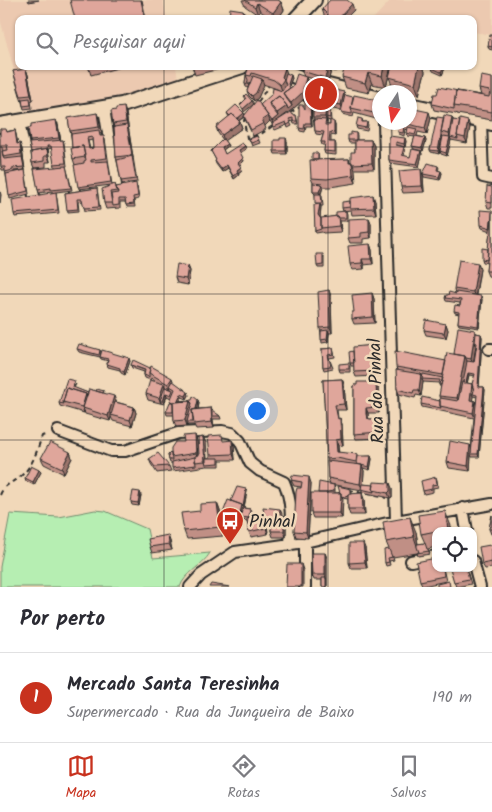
<!DOCTYPE html>
<html lang="pt">
<meta charset="utf-8">
<style>
body{margin:0;font-family:Kalam,sans-serif;background:#f7f7f7;color:#2b2b33}
.controls{position:absolute;right:15px;bottom:15px;display:grid;overflow:hidden;border-radius:10px;box-shadow:0 1px 4px #0004}
.controls button{width:45px;height:45px;display:grid;place-items:center;padding:0;border:0;border-bottom:1px solid #e1e1e2;background:#fff;color:#2b2b33;font:25px sans-serif}
.compass{position:absolute;left:372px;top:85px;width:45px;height:45px;border-radius:50%;background:#fff;box-shadow:0 1px 4px #0004;rotate:192deg}
.you{position:absolute;left:256px;top:410px;width:18px;height:18px;margin:-12px;border:4px solid #fff;border-radius:50%;background:#1a73e8;box-shadow:0 0 0 8px #1a73e833}
.badge{display:grid;place-items:center;width:32px;height:32px;border-radius:50%;background:#c8321e;color:#fff;font-size:16px;font-weight:700}
.pin{position:absolute;translate:-50% -50%;border:2px solid #fff;box-shadow:0 1px 5px #0006}
.list{margin:0;padding:0;list-style:none}
h2{display:flex;justify-content:space-between;align-items:center;height:65px;margin:0;padding:0 20px;font-size:21px}
h2 small{font-size:16px;font-weight:400;color:#7c7c81}
.list li{display:grid;grid-template-columns:32px 1fr auto;gap:15px;align-items:center;box-sizing:border-box;height:90px;padding:0 20px;border-top:1px solid #e1e1e2}
.list b{display:block;font-size:19px;white-space:nowrap}
.list p{margin:0;font-size:16px;white-space:nowrap;color:#7c7c81}
.list em{font-size:16px;font-style:normal;color:#7c7c81}
.icon{flex:none;width:28px;height:28px;fill:none;stroke:currentColor;stroke-width:2;stroke-linecap:round;stroke-linejoin:round}
.map{position:relative;flex:none;width:492px;height:587px;overflow:hidden}
.search{position:absolute;background:#fff;box-shadow:0 1px 4px #0004;left:15px;right:15px;top:15px;height:55px;display:flex;align-items:center;gap:12px;box-sizing:border-box;padding:0 18px;border-radius:10px;color:#7c7c81;font-size:19px}
.sheet{height:155px;background:#fff}
nav{display:flex;justify-content:space-around;align-items:center;box-sizing:border-box;height:70px;border-top:1px solid #e1e1e2;background:#fff;font-size:14px;color:#7c7c81}
nav a{display:grid;justify-items:center;gap:2px}
nav .on{color:#c8321e}
.map>svg:first-child{display:block}
.built{fill:#ecc9b0}
.green{fill:#b6eeb2;stroke:#708c6e}
.lines{fill:none;stroke-linecap:round;stroke-linejoin:round}
.street-casing{stroke:#2b2b2b;stroke-width:14}
.secondary-casing{stroke:#2b2b2b;stroke-width:18}
.path{stroke:#2b2b2b;stroke-width:2;stroke-dasharray:5 4;stroke-linecap:butt}
.street{stroke:#f1d8b9;stroke-width:10}
.secondary{stroke:#f1d8b9;stroke-width:14}
.wall{fill:#c08f85;stroke:#2b2b2b;fill-rule:evenodd}
.shaded-wall{fill:#9c746c;stroke:#2b2b2b}
.building{fill:#dfa69b;stroke:#2b2b2b;fill-rule:evenodd}
.grid{fill:none;stroke:#2b2b2b;stroke-width:1;stroke-opacity:0.55}
.labels{text-anchor:middle;stroke-width:5;stroke-linejoin:round;paint-order:stroke}
.street-label{font-size:18px;fill:#2b2b2b;stroke:#f1d8b9}
.poi-label{font-size:18px;fill:#2b2b2b;stroke:#f1d8b9;text-anchor:start}
</style>
<div class="map">
<svg width="492" height="587" viewBox="0 0 492 587">
<rect width="100%" height="100%" fill="#f1d8b9"/>
<filter id="ink" filterUnits="userSpaceOnUse"><feTurbulence type="fractalNoise" baseFrequency=".02" numOctaves="2"/><feDisplacementMap in="SourceGraphic" scale="10" xChannelSelector="R" yChannelSelector="G"/><feConvolveMatrix kernelMatrix="1 2 1 2 8 2 1 2 1" color-interpolation-filters="sRGB"/></filter>
<g filter="url(#ink)">
<path class="built" d="M0,0H163L167,19H19V66H176L178,80L127,96L33,112V115L26,116L24,109L32,107L31,101L16,77L0,19Z
M391,0H492V35L473,32V19H373Z"/>
<path class="green" d="M95,510L105,511L147,529L153,558L210,553C202,566 185,573 180,587H0V567L10,514L59,517Z"/>
<g class="lines">
<defs>
<path id="street" d="M104,108L116,185
M62,115L75,192
M481,121L483,177L492,179
M19,122L34,196
M384,122L396,521
M489,349H492
M58,431L111,451H125L178,433L222,431L232,433L240,441L250,463L260,471L284,482C293,503 291,523 290,545
M463,508L467,531
M411,561L436,556
M473,561L480,587
M190,587L201,575L235,552L305,542L396,521L492,504
M305,587V542"/>
<path id="secondary" d="M296,19L314,0
M267,66L312,82L380,99
M410,105L492,123
M0,125L122,105L242,66"/>
</defs>
<use href="#street" class="street-casing"/>
<use href="#secondary" class="secondary-casing"/>
<path class="path" d="M258,102L269,85
M290,113L300,107L309,93
M245,117L244,121L247,138L261,134L274,125
M349,490L386,498
M0,495C5,483 13,483 22,475C34,464 37,450 42,436L48,434"/>
<use href="#street" class="street"/>
<use href="#secondary" class="secondary"/>
</g>
<path class="wall" d="M28,0H39L29,2Z
M242,0H278L281,2L284,10L278,19H272L260,11L258,15L245,6Z
M322,9L354,10L345,19H328L324,15Z
M492,35V50L489,49L488,46Z
M88,66H125L91,75Z
M192,66H228V67L195,75Z
M248,66L286,73L292,78L289,86L290,88L304,77L302,71L303,66H338L336,72L331,70L328,83L306,77L308,83L305,98L293,109L274,123L293,115H296L298,124H294L293,121L290,122L292,126L288,128L287,125L275,130L273,127L272,124L270,121L265,126L266,129L253,136L244,117L239,121L240,122L242,128L224,140L228,146L223,150L225,154L245,146L246,149L240,153L244,161L239,165L242,170L238,173L239,175L234,179L228,168L222,172L216,164L215,161L216,160L211,151L223,140L218,133L216,127L229,117L227,113H244V115L260,105L279,90L277,89L263,84L258,98L254,101L249,96L247,91L250,83H249L248,88L246,87L245,84Z
M392,66H423L425,72L419,95L393,88L389,77Z
M433,66H446L442,75L433,71L432,68Z
M391,67L386,87L372,84L369,93L346,88L342,77Z
M26,69L28,75L33,100L31,101L32,108L24,109L13,71Z
M492,78V120L457,114V113L456,114L434,110L432,104L437,94L458,91L481,95L479,89Z
M344,92L345,95L379,106L376,119L354,113L353,117L342,114L341,111L330,108L331,121L335,125V136L331,135V142H335L336,145V155L325,154L324,151L325,145H322L321,142L323,135L316,134L315,131L313,117V109L311,104L312,126H306L305,132L300,131L299,128L305,109L310,101L311,103ZM327,120L330,121V125H327Z
M97,113L99,119L102,132L100,133V136L105,139L112,185L115,184L116,187L137,186L139,199L134,200L135,207H127L125,202H120V208L106,209L104,203L111,185L79,189L75,165L73,159L71,134L70,131ZM92,140L93,148L90,149L88,141Z
M126,113L137,182L122,184L116,157L114,127L113,124Z
M452,117L453,120L470,127L467,143L451,140L447,156L441,154L440,151L442,138L439,154L431,152L430,150L444,118Z
M431,118L427,134L418,132L417,136L425,138L426,141L423,151L414,149L412,146L415,137L408,136L407,133L408,130L405,129L404,136L399,134L398,132L399,128L391,126L390,122H410Z
M362,119L363,122H367L368,125L367,131L357,129L356,126Z
M56,120L58,126L61,141L63,140L64,143L67,166H66L72,190L56,192L59,213L15,217L14,214L52,193V191L39,193L38,190L55,167L52,148L48,149L50,162H46V167L34,168L32,163L31,143L30,141L31,128Z
M0,129L7,132L15,130L18,144L22,149L25,170L14,171V172L25,170L29,194L10,199L5,170H2L0,163Z
M356,133L357,135V140H371L374,146V169H354L356,183L330,187H323L321,194L322,196L323,206H321L320,217L321,219L336,216L346,211L347,214V221H340L341,232L323,233L322,232L316,233L315,231L316,204L315,194L313,192V183L311,178L318,153L319,160L349,159L350,162H351L355,152V143H349L348,140L351,135Z
M257,136L260,143L252,146L249,139Z
M389,136L406,141L405,147L397,145L405,150L404,156L410,157L421,151L422,154L419,167L390,163L389,160Z
M287,141V154H275L274,151Z
M438,166L439,168L438,170L442,173L440,180L424,177L423,174Z
M423,175L424,192L403,193L401,187Z
M492,187V208H488L486,202Z
M97,188L100,210L85,211L83,201L78,202L79,211L68,212L65,193Z
M350,201H375L376,214L352,215L351,210L343,211L342,208Z
M492,211V277L488,276L486,271L487,263L483,262L482,259L488,250L490,231L482,228L481,225Z
M369,218L371,223V238L363,239V243H350L348,238Z
M370,244L372,250L373,264L364,265V269L352,270L350,264Z
M324,256V268H318L317,266Z
M188,266L190,271L188,285L177,283L175,277Z
M480,269L476,295L482,299L479,328L459,325L458,323L459,314L455,313L454,311L460,306V303L446,301L445,298L448,295L455,294L454,289Z
M372,293L374,299L375,323L354,324L352,319L354,312Z
M331,296L332,333H329L328,342L322,343L320,328Z
M446,324L448,330L446,338L426,335L424,330Z
M475,330L476,333L481,334L482,337L479,387H484L485,390L479,457H472L471,455L470,471L449,468L447,462L470,445L471,449L474,418L422,407L421,404L440,401L439,396L441,388L439,385V383L423,382L421,396L416,395L415,398L399,394L397,389V370L396,367L446,361L454,354ZM476,345H477L473,362ZM469,375L475,376L472,384L467,383ZM473,396L477,397L476,404L475,401L472,400Z
M374,345L376,351L377,376L356,377L354,372V366H351L350,363L353,351Z
M333,348L335,357L329,358L333,368L324,370L323,367L322,349Z
M77,349L100,350L101,352L100,357L79,352Z
M100,357L130,361L125,375L121,373L120,370L108,367L107,364L108,361L101,359Z
M131,365L173,381L189,395L187,399L182,397L180,401L199,403L198,409L211,408L212,411L220,416L221,419H213L214,428L196,429L194,425H188L187,426L176,427L174,421V415H167L166,412L171,402V398L167,396L164,404L148,400L146,394L156,382L151,378L150,380L145,378L144,375V372L132,368Z
M350,366V372H340L339,369Z
M342,379L344,384L346,410H337L338,418L342,424L343,445L338,446L339,453L357,454L358,457L371,456L372,459L370,470L363,468L364,471L363,484L392,488V497L390,498L362,492V490L330,484L328,478L323,380Z
M76,384L74,388L88,393H104L116,401V402L134,407L136,413L132,426L113,421L111,417L110,421L85,414L84,411V413L60,406L59,403Z
M354,385L378,387L379,413H368V419H379L381,425L382,438L356,439L354,434Z
M203,437L206,443L207,458H210V455L225,441L234,446L235,460H220V466H207L173,471L172,463H170L169,460L168,455L197,441L198,455H199Z
M70,452L72,458L64,474L44,464L41,458Z
M149,459L169,466L171,471L157,473L151,464Z
M39,470L41,472L34,485L26,481L25,478Z
M436,477L437,480L438,487L433,488V492L424,494L423,491Z
M291,480L311,483L308,538L296,537L294,531L301,487L294,486Z
M334,485L335,488V493L352,491V494L364,499L365,515H350L348,509V499L342,498V518H313L311,513L318,493Z
M246,489L247,491L244,508L250,509L251,511L250,518L282,514L281,520H284L286,525V537H273L271,531V523L267,524L268,534L251,537L249,532L247,521L242,520L241,522L226,518L223,513L231,501Z
M141,495L139,506L132,505L131,502Z
M217,503L220,511L223,536L187,539L184,531L200,511Z
M492,515V535L491,534L489,529Z
M451,526V531H436V547L428,549L430,554L418,556L417,553L393,557L394,560L389,561L390,565L386,566L385,563L389,549L386,542L416,532L418,544L425,543L421,534Z
M170,541L172,550L152,553L150,547Z
M365,548L367,568H351L349,563Z
M492,549V568L485,569L482,564Z
M325,553L327,558V587H322V580H314L312,575Z
M436,568H443L446,581L423,586L420,581Z
M450,568H466L471,584L456,587Z"/>
<path class="shaded-wall" d="M141,0H142L146,19H145Z
M281,2L284,10L278,19H275L273,13Z
M257,3L260,11L258,15L255,7Z
M352,4L354,10L345,19H338Z
M243,10L246,16L245,19H243L242,18Z
M328,66H329L331,70L328,83L325,78Z
M334,66H338L336,72Z
M384,66H391L386,87L382,76Z
M419,66H423L425,72L419,95L415,84Z
M444,66H446L442,75L441,72Z
M285,68L288,76L287,88L283,94L280,85Z
M26,69L28,75L33,100L31,95Z
M368,73L372,84L369,93L365,83Z
M291,75L292,78L289,86L288,84Z
M306,77L308,83L305,98L293,109L273,124L272,121L278,116L277,113L287,106H292L291,103Z
M262,79L264,85L258,98L254,101L252,96Z
M344,92L346,98L343,111L341,105Z
M377,100L379,106L376,119L374,113Z
M252,101L254,104L244,112L243,109Z
M310,101L311,104L312,126L311,123Z
M326,102L328,108L326,117L327,123L325,117L323,105Z
M124,107L126,113L133,158L132,155Z
M429,112L431,118L427,134L425,128Z
M97,113L99,119L102,132L99,127Z
M244,113L245,116L238,121L237,119Z
M268,116L270,121L265,126L262,120Z
M452,117L454,123L450,137L449,134Z
M56,120L58,126L61,144L59,138Z
M468,121L470,127L467,143L465,138Z
M240,122L242,128L224,141L222,135Z
M334,122L335,125V136L334,133Z
M441,135L442,138L439,154L438,151Z
M450,137L451,140L447,156L446,153Z
M286,138L287,141V154L286,151Z
M405,138L406,141L405,147L404,144Z
M425,138L426,141L423,151L422,148Z
M371,140L374,146V169L372,163Z
M20,143L22,149L25,170L24,167Z
M227,144L228,146L223,150L222,147Z
M47,146L48,149L50,162L48,156Z
M245,146L246,149L240,153L239,150Z
M421,151L422,154L419,167L417,164Z
M243,158L244,161L239,166L238,163Z
M349,159L352,168V162L355,170L356,183L349,162Z
M227,165L228,168L222,172L221,169Z
M241,167L242,170L238,173L239,175L234,179L233,176L237,170Z
M421,169L423,175L424,192L422,186Z
M441,171L442,173L440,180L439,177Z
M322,184L323,187L320,195L319,192Z
M0,191L1,195L0,203Z
M373,195L375,201L376,214L374,208Z
M320,204L321,207L320,218L318,215Z
M338,216L340,221L341,232L339,226Z
M369,218L371,223V238L369,232Z
M370,244L372,250L373,264L371,259Z
M362,259L364,265V269L362,263Z
M478,263L480,269L475,298L473,292Z
M188,266L190,271L188,285L186,279Z
M329,290L331,296L332,333L330,327Z
M372,293L374,299L375,323L373,317Z
M481,296L482,299L479,328L478,326Z
M446,324L448,330L446,338L444,333Z
M328,330L329,333L328,342L327,339Z
M475,330L477,336L475,342L476,345L473,365L471,359Z
M481,334L482,337L479,389L478,387Z
M374,345L376,351L377,376L375,371Z
M465,356L468,364L460,407L457,398Z
M129,358L130,361L125,375L124,372Z
M468,373L469,375L466,388L465,386Z
M421,374L423,377L422,379L423,382L421,396L419,390Z
M172,378L174,384L170,386L171,389L170,390L168,384Z
M342,379L344,384L346,410L344,404Z
M376,382L378,387L379,413L377,407Z
M164,384L166,389L160,401L161,403L159,398Z
M472,384L474,390L473,394H472L473,396L472,405L470,400Z
M484,387L485,390L479,457L478,454Z
M188,392L189,395L187,399L186,396Z
M166,393L167,396L164,404L163,401Z
M86,394L87,397L83,408L84,411V413L82,407Z
M181,394L182,397L179,404L178,401Z
M114,396L116,401L112,415H111V417L110,421L108,416Z
M198,400L199,403L197,415L196,412Z
M190,401L193,406L187,422V426L185,420Z
M475,401L477,407L475,418L473,413Z
M134,407L136,413L132,426L130,420Z
M211,408L213,414L212,416L214,428L212,422Z
M366,408L368,413L369,424L367,418Z
M340,418L342,424L343,445L341,439Z
M379,419L381,425L382,438L380,432Z
M195,435L197,441L198,459L196,453Z
M203,437L206,443L207,464H206L207,466L205,461Z
M232,440L234,446L235,460L233,454Z
M336,440L338,446L339,458L337,452Z
M470,445L472,450L471,454V455L470,471L468,466Z
M70,452L72,458L64,474L62,468Z
M371,456L372,459L370,470L369,467Z
M362,465L364,471L363,490L360,484Z
M39,470L41,472L34,485L33,482Z
M309,477L311,483L308,538L306,532Z
M390,483L392,488V497L390,498L388,493Z
M246,489L247,491L242,517H240L242,520L241,522L239,517Z
M140,492L141,495L139,506L138,503Z
M341,493L343,499L342,518L340,513Z
M362,493L364,499L365,515L363,509Z
M217,503L220,511L223,536L220,527Z
M280,509L282,514L281,525L279,520Z
M445,511L451,526V531H449L448,529Z
M410,517L416,532L419,552L414,537Z
M265,518L267,524L268,534L266,528Z
M284,520L286,525V537L284,531Z
M168,535L170,541L172,550L169,544Z
M363,543L365,548L367,568L365,562Z
M325,553L327,558V587H326V578L325,575Z
M301,564L303,570V587H301Z"/>
<path class="building" d="M70,0H141L145,19H75Z
M245,0H278L281,2L273,13L257,3L255,7Z
M330,0H347L352,4L338,19H332L322,9Z
M230,8L243,10L242,18L239,17V19H229Z
M490,35H492V47L488,46Z
M249,66H279L285,68L282,77L284,79L280,85L274,80L252,73L251,76L246,75Z
M303,66H328L325,78L302,71Z
M345,66H362L367,67V66H384L382,76L368,73L365,83L342,77Z
M392,66H419L415,84L389,77Z
M433,66H444L441,72L432,68Z
M26,69L31,95L21,96L13,71Z
M286,73L291,75L288,84L290,88L283,93L284,95L292,106L288,109L287,106L279,96L269,103L270,106L278,116L272,121L260,105L272,94L273,88L282,91L286,85L284,80Z
M297,74L306,77L303,92L291,103L283,93L293,86Z
M246,75L248,80L247,85L245,84Z
M253,76L262,79L256,93L252,96L247,91Z
M481,76L492,78V112L454,106L456,91L489,97L490,91L479,89Z
M316,86L344,92L341,105L326,102L323,105L326,106L325,117H313V104L311,103Z
M439,87L458,91H456L454,106V109L432,104L434,94H437Z
M246,94L252,101L243,109L240,105L246,99L244,96Z
M345,95L353,97L351,108L352,111V114L341,112Z
M354,95L377,100L374,113L351,108Z
M279,96L287,106L277,113L269,103Z
M30,98L31,105L23,106L22,99Z
M257,100L268,116L262,120L264,123L251,130L244,116Z
M305,100L310,101L311,123H305L304,129L299,128V105H303L305,109Z
M236,105L244,113L237,119L235,116H234L232,114L230,116L227,113Z
M326,106L330,107V118L326,117Z
M124,107L126,122L113,124L111,111L116,110V108Z
M410,108L429,112L425,128L399,122H410Z
M291,112L293,115H296L297,121H293V118L289,119L291,123L287,125L286,122L274,127L272,124Z
M97,113L99,127L70,131L68,118Z
M232,114L240,122L222,135L216,127Z
M444,115L452,117L449,134L441,132Z
M437,117L444,118L441,132V135L438,151L430,150Z
M358,118L362,119V122H367L366,128L356,126Z
M314,119L326,120L325,125H330V120L334,122V133L330,132L329,142H335V152L324,151L325,142H321L324,132L315,131Z
M460,119L468,121L465,138L457,136Z
M56,120L59,138L30,141L28,128H31V124Z
M453,120L460,121L457,136L458,139L450,137Z
M127,125L132,155L116,157L114,127Z
M399,125L404,126L403,133L398,132Z
M408,127L417,129L415,135L407,133Z
M0,129H6L7,132L15,130L17,144L20,143L21,154L3,157L2,151L8,150L7,145H0Z
M99,130L100,136H104L107,158L91,160V162L108,161L111,182L78,187L74,165L84,163V161L86,160L83,146L72,148L71,134ZM92,137L93,148L89,149L87,138Z
M351,132L356,133V140H348V135H351Z
M257,136L259,140L251,143L249,139Z
M389,136L405,138L404,144L396,142V145L404,147L402,155L410,157L412,149L421,151L417,164L389,160Z
M415,136L425,138L422,148L412,146Z
M443,136L450,137L446,153L440,151Z
M280,138H286V151H274V140H280Z
M223,139L227,144L222,147L225,154L242,143L245,146L239,150L243,158L238,163L241,167L237,170L238,172L233,176L227,165L221,169L215,161L216,160L211,151Z
M63,140L66,163L54,164L51,146H47L48,152L47,149L31,152L29,143Z
M355,140H371L372,163L352,164L351,162V152H355Z
M83,146L85,157L73,159L71,148Z
M0,147H2L3,157L4,159L22,157L24,167L13,168V170L5,172V167H1Z
M47,149L48,156H44V161L32,163L31,152Z
M312,153H318V160H312Z
M132,156L136,179L121,181L117,160Z
M349,159V162H352L353,175L327,179L311,178L310,160Z
M428,163L438,166L437,170L441,171L439,177L423,174Z
M66,166L71,188L51,190V188L38,190L34,169Z
M421,169L422,186L401,187L399,171Z
M25,170L28,191L9,196L6,174Z
M136,183L138,196L133,197L134,204L126,205L125,199H119V205L113,206L111,194L118,193L116,187Z
M313,183L322,184L319,192H313Z
M115,184L117,191L110,192L112,203H104L102,189Z
M487,186L492,187V203L486,202Z
M97,188L99,207L84,208L82,199H77L78,209L67,210L65,193Z
M56,192L58,210L14,214L12,200Z
M315,194H321L322,203H315Z
M373,195L374,208L350,209V198Z
M350,201V207L342,208V202Z
M320,204L318,215L321,219V229L315,231L314,205Z
M480,210L492,211L491,228L481,225Z
M346,211V218H339L338,216H336V212Z
M338,216L339,226L321,228V218Z
M369,218V232L361,233V237L348,238V219Z
M491,220H492V271H486Z
M370,244L371,259H362V263L350,264L348,246Z
M482,248L488,249L487,260L482,259Z
M316,254H323V265L317,266Z
M459,260L478,263L473,292L454,289Z
M177,264L188,266L186,279L175,277Z
M329,290L330,327L320,328L318,292Z
M449,292L456,294V292L481,296L478,326L458,323L459,312L454,311L455,305L460,306L461,300L445,298L446,295H448Z
M372,293L373,317L352,319V312H354L352,295Z
M426,320L446,324L444,333L424,330Z
M458,327L475,330L471,359L466,358L465,356L454,354Z
M328,330L327,339L321,340V331Z
M476,333L481,334L478,387H484L478,454H471L477,395L473,394L474,390L472,384L475,374L468,373L466,383H463L467,361L474,362L477,343L475,342Z
M79,344L100,350L99,355L77,349Z
M374,345L375,371L354,372L353,347Z
M333,348L334,354L328,355L331,366L323,367L322,349Z
M102,350L129,358L124,372L120,370V368L107,364L108,359L100,357Z
M353,351L354,363H350L349,352Z
M395,351L446,361L443,375L396,367Z
M447,353L465,356L457,398L439,396Z
M133,360L150,368L149,373V377L144,375L145,370L131,365Z
M349,363V369H339V364Z
M151,366L172,378L168,384L149,373Z
M396,370L421,374L419,390H414L413,393L397,389Z
M423,374L443,378L441,385H439L440,380L422,379Z
M67,379L75,381L73,387L88,393L86,397V394L67,388L63,402L64,404L59,403Z
M342,379L344,404L335,405L338,419L340,418L341,439L336,440L337,452L357,454L356,462L337,458L327,459L323,380Z
M150,380L164,384L159,398L146,394Z
M173,381L188,392L186,396L181,394L178,401L192,400L193,396L198,400L196,409L192,410L193,422H187L192,403L190,401L173,402L170,401L175,389L170,386Z
M357,382H376L377,407L366,408V414L367,418L370,419H379L380,432L354,434V385H357Z
M462,382L472,384L470,400L475,401L473,413L440,406V398L458,401Z
M165,387L173,390L171,395L166,393L163,401H160Z
M67,388L86,394L82,407L63,402Z
M89,389L114,396L108,416L83,408Z
M97,389L104,391L103,393L96,391Z
M422,397L440,401V406L441,408L421,404Z
M190,401L185,420L174,421L173,402Z
M115,402L134,407L130,420L111,415Z
M170,402H173V412H166Z
M211,408L212,422L194,424L192,410Z
M212,410L220,416H212Z
M195,435L196,453L171,457V448L175,442H184L183,436Z
M222,435L223,441L232,440L233,454L210,455L208,436Z
M203,437L205,461L195,462V456L199,455L198,438Z
M450,441L470,445L468,466L447,462Z
M50,442L70,452L62,468L41,458Z
M171,452L172,460H169L168,455Z
M158,453L169,466L155,467L149,459Z
M358,456H371L369,467L357,464Z
M195,457L196,465L172,468V462Z
M206,458H219V463L206,464Z
M327,461L362,465L360,484L328,478Z
M31,466L39,470L33,482L25,478Z
M292,475L309,477L306,532L294,531L296,492L297,488H301L302,482L291,480Z
M436,477L437,484L432,485V489L423,491L421,481Z
M319,482L334,485V491L327,492V493H318Z
M374,482L390,483V491L388,493L373,490Z
M362,484L374,485L373,490L374,492L361,489Z
M338,486L351,489V494H348V496L345,497L341,496V493H340Z
M237,487L246,489L243,507L242,505L231,501Z
M133,491L140,492L138,503L131,502Z
M311,493H341L340,513H311Z
M362,493L363,509H348V494Z
M228,500L242,505L239,517L223,513Z
M217,503L220,527L184,531L181,513L200,511V504Z
M263,507L280,509L279,520H284V531H271L272,517L265,518L266,528L249,532L247,519L264,514Z
M243,508L250,509L249,518L240,517Z
M445,511L448,529L436,531L421,534L418,515Z
M492,515V529H489Z
M410,517L414,537L386,542L383,522Z
M168,535L169,544L150,547L148,539Z
M349,543H363L365,562L349,563Z
M425,543L427,549H428L429,551L417,553L419,552L417,547V544Z
M490,545L491,550L492,549V562L482,564L479,547Z
M389,549L392,557H393L388,558L389,562L385,563L384,550Z
M311,553H325V575H312Z
M436,558V568H443L444,576L420,581L416,562Z
M287,564H301V587H286Z
M450,568H466L469,579L454,582Z
M322,578H326V587H322Z
M449,581L450,587H437V584Z
M211,584L230,587H209Z"/>
</g>
<path class="grid" d="M164,0V19M328,0V19M164,66V587M328,66V587M0,147H492M0,294H492M0,440H492"/>
<defs>
<symbol id="bus-pin" viewBox="-11 -11 22 30"><path d="M0 17L-7.5 6A9.5 9.5 0 1 1 7.5 6Z" fill="#c8321e" stroke="#f1d8b9"/><path d="M-5-6H5V4H4V6H2V4H-2V6H-4V4H-5ZM-3.5-4V0h7V-4ZM-3.5 1.2v1.5H-2V1.2ZM2 1.2v1.5H3.5V1.2Z" fill="#fff"/></symbol>
</defs>
<g fill-rule="evenodd">
<use href="#bus-pin" x="214" y="505" width="32" height="43"/>
</g>
<g class="labels">
<g class="street-label">
<text transform="translate(376 391) rotate(-92)" y="6">Rua do Pinhal</text>
</g>
<g class="poi-label">
<text x="249" y="527">Pinhal</text>
</g>
</g>
</svg>
<div class="controls">
<button><svg class="icon" aria-label="locate" viewBox="0 0 24 24"><circle cx="12" cy="12" r="6"/><path d="M12 2v4M12 18v4M2 12h4M18 12h4"/></svg></button>
</div>
<svg class="compass" viewBox="-18 -18 36 36"><path d="M0-13l5 13h-10z" fill="#e53935"/><path d="M0 13l5-13h-10z" fill="#7c7c81"/></svg>
<div class="you"></div>
<div class="pin badge" style="left:321px;top:94px">1</div>
<div class="search"><svg class="icon" aria-label="search" viewBox="0 0 24 24"><circle cx="10" cy="10" r="6"/><path d="M15 15l6 6"/></svg>Pesquisar aqui</div>
</div>
<section class="sheet">
<h2>Por perto<small></small></h2>
<ul class="list">
<li><span class="badge">1</span><div><b>Mercado Santa Teresinha</b><p>Supermercado · Rua da Junqueira de Baixo</p></div><em>190 m</em></li>
</ul>
</section>
<nav>
<a class="on"><svg class="icon" aria-label="map" viewBox="0 0 24 24"><path d="M3 6l6-2 6 2 6-2v14l-6 2-6-2-6 2zM9 4v14M15 6v14"/></svg>Mapa</a>
<a><svg class="icon" aria-label="directions" viewBox="0 0 24 24"><path d="M12 3l9 9-9 9-9-9zM9 14v-3h6M13 9l2 2-2 2"/></svg>Rotas</a>
<a><svg class="icon" aria-label="saved" viewBox="0 0 24 24"><path d="M7 4h10v16l-5-4-5 4z"/></svg>Salvos</a>
</nav>
